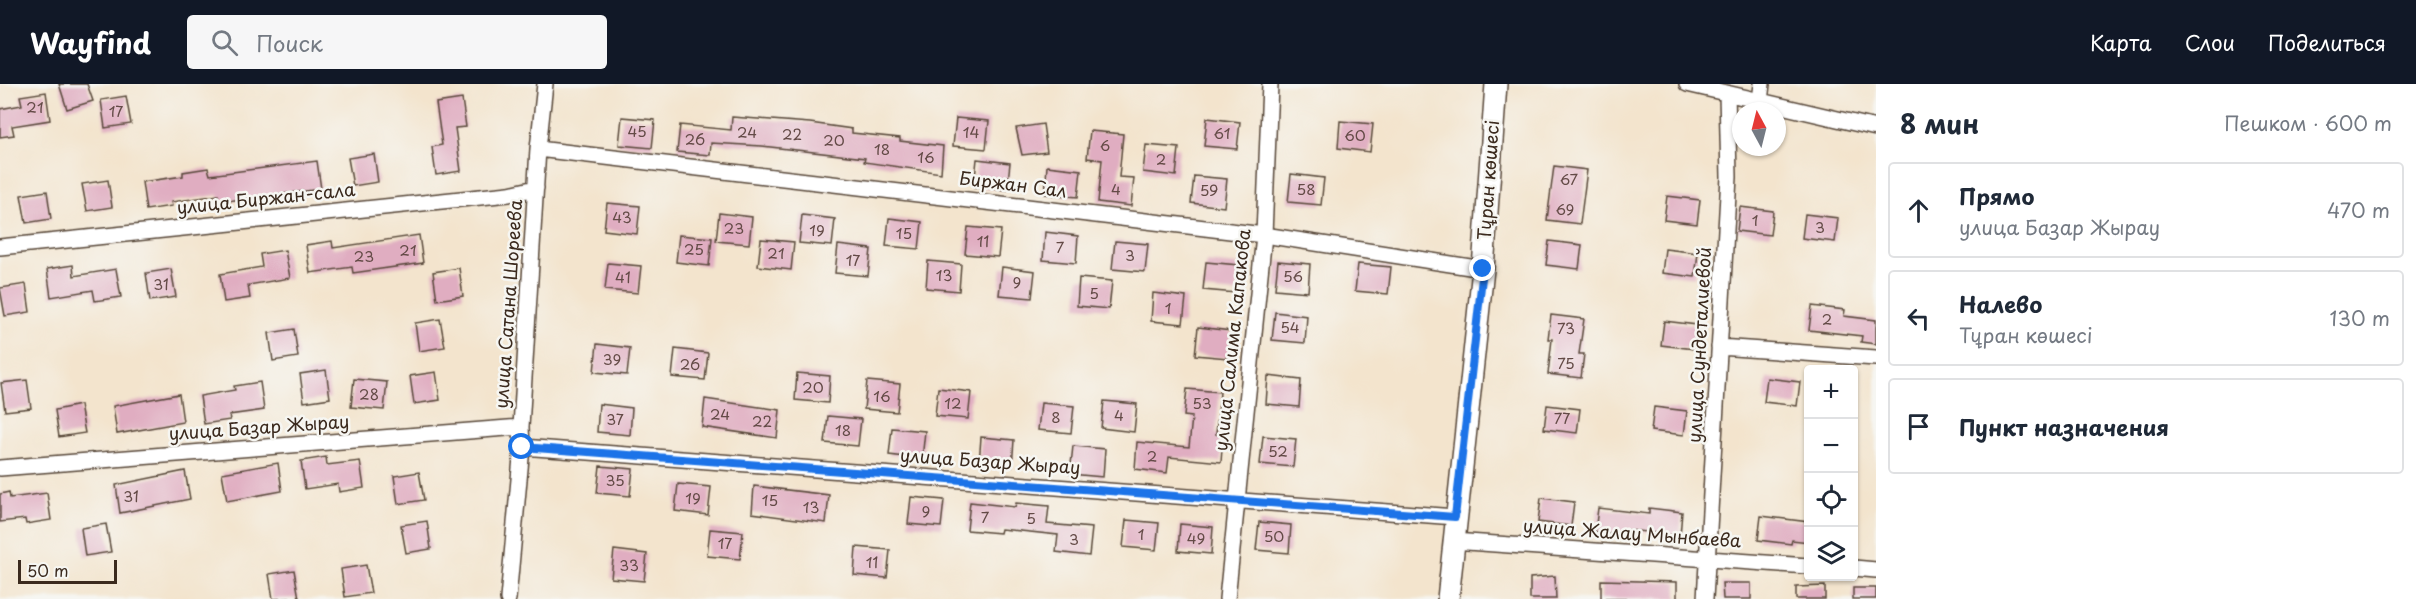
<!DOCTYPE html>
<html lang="ru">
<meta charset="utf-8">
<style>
body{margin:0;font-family:"Playpen Sans",sans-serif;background:#f6f6f7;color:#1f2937}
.controls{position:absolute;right:18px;bottom:18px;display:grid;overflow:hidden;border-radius:6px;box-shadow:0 2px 4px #0004}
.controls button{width:54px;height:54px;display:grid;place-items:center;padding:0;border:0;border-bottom:2px solid #e0e1e3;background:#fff;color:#1f2937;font:30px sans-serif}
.compass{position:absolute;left:1732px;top:18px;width:54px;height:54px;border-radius:50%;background:#fff;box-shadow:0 2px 4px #0004;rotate:353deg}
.scale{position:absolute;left:18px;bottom:15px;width:99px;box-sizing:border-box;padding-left:6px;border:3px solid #3b2a1e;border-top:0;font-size:16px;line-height:21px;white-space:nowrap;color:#3b2a1e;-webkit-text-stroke:4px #f6f6f2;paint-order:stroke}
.stop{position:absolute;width:18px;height:18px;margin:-14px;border:4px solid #1a73e8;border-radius:50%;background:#fff}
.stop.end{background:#1a73e8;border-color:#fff;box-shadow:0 2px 6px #0008}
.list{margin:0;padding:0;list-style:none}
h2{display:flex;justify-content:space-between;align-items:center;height:78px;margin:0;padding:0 24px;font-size:26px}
h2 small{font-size:20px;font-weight:400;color:#747a83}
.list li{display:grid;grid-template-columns:39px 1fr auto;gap:18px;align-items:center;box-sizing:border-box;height:96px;margin:0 12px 12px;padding:0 12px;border:2px solid #e0e1e3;border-radius:6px}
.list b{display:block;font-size:22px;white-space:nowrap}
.list p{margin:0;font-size:20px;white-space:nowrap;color:#747a83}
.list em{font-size:20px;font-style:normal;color:#747a83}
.icon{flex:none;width:33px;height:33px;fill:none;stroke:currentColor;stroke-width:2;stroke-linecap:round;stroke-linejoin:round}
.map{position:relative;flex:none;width:1876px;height:515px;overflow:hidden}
header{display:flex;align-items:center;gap:36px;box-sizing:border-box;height:84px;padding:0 30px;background:#111827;color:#fff}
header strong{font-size:28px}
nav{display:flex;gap:33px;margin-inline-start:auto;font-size:21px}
.search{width:420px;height:54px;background:#f6f6f7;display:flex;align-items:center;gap:15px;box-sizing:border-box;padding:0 21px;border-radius:6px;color:#747a83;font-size:22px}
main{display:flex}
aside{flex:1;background:#fff}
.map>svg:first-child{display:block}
.building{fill:#e0adc1}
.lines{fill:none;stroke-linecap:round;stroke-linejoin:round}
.street-casing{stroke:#574638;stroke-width:18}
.secondary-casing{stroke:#574638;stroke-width:24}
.street{stroke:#fff;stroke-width:15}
.secondary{stroke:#fff;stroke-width:21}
.route{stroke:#1a73e8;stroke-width:8}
.labels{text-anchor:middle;stroke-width:5;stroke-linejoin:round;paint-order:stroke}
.number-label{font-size:15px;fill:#644b47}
.street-label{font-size:18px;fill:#3b2a1e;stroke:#f6f6f2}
</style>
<header>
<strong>Wayfind</strong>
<div class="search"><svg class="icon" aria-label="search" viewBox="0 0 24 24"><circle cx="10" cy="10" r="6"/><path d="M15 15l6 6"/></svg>Поиск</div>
<nav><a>Карта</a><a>Слои</a><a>Поделиться</a></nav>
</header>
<main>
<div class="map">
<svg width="1876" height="515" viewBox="0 0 1876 515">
<rect width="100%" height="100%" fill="#f6f6f2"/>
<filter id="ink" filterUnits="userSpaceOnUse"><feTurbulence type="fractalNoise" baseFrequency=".0167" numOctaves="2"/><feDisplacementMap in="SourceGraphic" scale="12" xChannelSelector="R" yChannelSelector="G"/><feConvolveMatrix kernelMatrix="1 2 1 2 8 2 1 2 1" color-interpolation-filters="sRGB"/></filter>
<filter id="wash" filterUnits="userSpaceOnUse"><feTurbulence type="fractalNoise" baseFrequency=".008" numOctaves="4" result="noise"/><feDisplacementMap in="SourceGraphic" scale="24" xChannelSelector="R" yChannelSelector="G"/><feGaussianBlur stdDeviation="1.35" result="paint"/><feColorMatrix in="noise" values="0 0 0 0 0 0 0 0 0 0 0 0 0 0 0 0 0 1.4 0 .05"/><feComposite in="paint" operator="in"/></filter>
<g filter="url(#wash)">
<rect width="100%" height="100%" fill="#f3e4cd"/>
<g id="blocks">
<path class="building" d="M59,0H87L93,17L67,25Z
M46,8L50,36L12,42L14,51L0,53V25L22,21L20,12Z
M126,12L131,40L105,44L101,16Z
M462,15L466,43L455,44L461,87L436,91L432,63L442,61L436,19Z
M622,33L655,36L652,64L619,61Z
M732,33L810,39L852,45V49L900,54V57L943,62L941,89L864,78L865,74L762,62L711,59L710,71L677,68L680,41L731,46Z
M956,34L989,37L986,65L953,62Z
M1207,34L1240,38L1237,65L1204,62Z
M1340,37L1373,40L1370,68L1338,64Z
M1043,40L1047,68L1022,71L1016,44Z
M1090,47L1123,50L1119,93L1134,94L1131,122L1098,118L1102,76L1087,74Z
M1146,61L1179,64L1176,92L1143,88Z
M374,70L378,98L353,102L348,74Z
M977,75L1010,79L1007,106L974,103Z
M317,77L321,105L219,118L218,111L171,118L172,122L146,126L142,98L183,92V88L208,84L210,91Z
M1047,82L1081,86L1078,113L1045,110Z
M1554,82L1587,86L1580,140L1547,136Z
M1291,90L1324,94L1321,121L1288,118Z
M1194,92L1227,95L1224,123L1191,119Z
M108,96L112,123L87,127L82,100Z
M47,107L51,135L26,139L21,111Z
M1667,112L1700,116L1697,140L1664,136Z
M607,119L640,122L637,150L604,146Z
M1740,123L1773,127L1770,151L1737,147Z
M719,129L752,133L749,160L716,157Z
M1805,130L1838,134L1835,158L1802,154Z
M802,131L835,135L832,162L799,159Z
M889,134L922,138L919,165L886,162Z
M968,143L1001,146L998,173L965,170Z
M1045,148L1078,152L1076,179L1043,176Z
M419,151L423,179L353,189L352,183L310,189L306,161L332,157L333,164Z
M679,151L712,154L709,182L676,178Z
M761,155L794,158L791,186L758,182Z
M1115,157L1148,160L1145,188L1112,185Z
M1549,157L1582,161L1579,185L1546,181Z
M838,161L871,165L868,192L835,189Z
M1665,165L1698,169L1695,193L1662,189Z
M285,166L290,194L248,201L250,214L224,218L220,190L262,183L260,170Z
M928,177L961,180L959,207L926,204Z
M1278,177L1310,180L1308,208L1275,205Z
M1206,178L1239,181L1236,209L1203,206Z
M608,179L641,182L638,209L605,206Z
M1358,180L1391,183L1388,210L1355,207Z
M73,181L74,192L116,185L121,213L95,217L93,206L51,213L47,185Z
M1002,183L1035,187L1032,214L999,211Z
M459,184L463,212L437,216L433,188Z
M171,185L176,213L150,217L146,189Z
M1079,194L1112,197L1109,225L1077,222Z
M26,200L30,228L5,232L0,204Z
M1153,209L1186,213L1183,240L1151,237Z
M1812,222L1845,226L1844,232L1876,236V260L1861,258L1862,252L1809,246Z
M1275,228L1307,232L1305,259L1272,256Z
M1551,231L1584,235L1579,270H1584L1581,294L1548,290L1552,255H1548Z
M440,235L445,263L419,267L415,239Z
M1664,237L1697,241L1694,265L1661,261Z
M1198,243L1231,247L1228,274L1195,271Z
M294,245L298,273L273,277L269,249Z
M597,260L630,264L627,291L594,288Z
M675,265L708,269L705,296L672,293Z
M326,286L330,314L304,318L300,290Z
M436,288L440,316L414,320L410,292Z
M797,289L830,292L828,319L795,316Z
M1268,292L1301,296L1299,323L1266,320Z
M1767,294L1800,298L1797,322L1764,318Z
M354,295L387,298L384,326L351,323Z
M27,296L31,324L5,327L1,299Z
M867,297L900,300L897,328L864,325Z
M260,298L264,326L229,331L230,336L204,340L200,312L235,306L234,302Z
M938,304L971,308L968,335L935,332Z
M1187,305L1220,308L1216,350L1223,351L1221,378L1169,373L1167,389L1135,385L1137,358L1189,363L1192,333L1184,332Z
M179,310L183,338L117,350L113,322Z
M705,315L780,326L777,354L702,343Z
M1104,317L1137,320L1134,348L1101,344Z
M1041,319L1074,322L1071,349L1038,346Z
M599,320L632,324L630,351L597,348Z
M80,321L85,349L59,353L55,326Z
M1547,321L1580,325L1577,349L1544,345Z
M1654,323L1687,327L1684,351L1651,347Z
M828,332L861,335L858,362L825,359Z
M892,344L925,347L922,375L889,371Z
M1263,352L1296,355L1293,383L1260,380Z
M981,353L1014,356L1012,383L979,380Z
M1073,362L1105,365L1103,393L1070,390Z
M326,373L327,381L360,377L364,404L339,408L338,400L305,405L301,377Z
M278,379L282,407L227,417L222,389Z
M600,382L633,385L630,412L597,409Z
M185,387L190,415L120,429L116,401Z
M419,388L424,416L398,420L394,392Z
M678,400L711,403L708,431L675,427Z
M754,402L829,411L826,439L752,429Z
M9,408L10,414L47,409L51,436L26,440L25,435L0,438V410Z
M911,413L944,416L941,443L908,440Z
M1541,414L1574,418L1571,442L1538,438Z
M970,418L1015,423L1016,419L1049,422L1047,440L1092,444L1089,472L1056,468L1058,451L1001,445L1000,449L967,446Z
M1598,424L1649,430V424L1682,428L1680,452L1629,446L1628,452L1595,448Z
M1761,432L1809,438V458L1792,456L1791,460L1758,456Z
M1126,436L1159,439L1156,466L1123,463Z
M427,437L431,465L406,469L401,441Z
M1259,438L1291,441L1289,469L1256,466Z
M106,440L111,468L85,472L81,444Z
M1180,440L1213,443L1211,470L1178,467Z
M710,445L743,448L740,475L707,472Z
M856,463L890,466L887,494L854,491Z
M614,466L647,470L644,497L611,494Z
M366,481L371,509L345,513L341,485Z
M294,486L299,514L273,515L269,490Z
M1555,492L1556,515H1530V494Z
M1601,496L1677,498V515H1601Z
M1722,499H1751V515H1723Z
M1825,502V515H1796V503Z
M1853,504H1876V515H1853Z"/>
</g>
</g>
<g filter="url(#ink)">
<use href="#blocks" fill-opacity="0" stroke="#574638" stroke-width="1.5"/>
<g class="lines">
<defs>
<path id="street" d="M1687,0L1876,44
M1760,17L1762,0
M538,65L1264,151L1483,185
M0,163L509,110L536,104
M1719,263L1876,274
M522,363L1455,433
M0,384L521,343
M1453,457L1808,482
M1854,484L1876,486
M508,515L522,363L521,343L538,65L545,0
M1227,515L1264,151L1270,0
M1705,515L1729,93L1727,9"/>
<path id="secondary" d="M1448,515L1483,185L1496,0"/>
</defs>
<use href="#street" class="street-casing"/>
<use href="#secondary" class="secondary-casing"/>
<use href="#street" class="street"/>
<use href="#secondary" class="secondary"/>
</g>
</g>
<g class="lines" filter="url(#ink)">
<path class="route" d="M522,363L1455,433L1483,185"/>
</g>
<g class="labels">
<g class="number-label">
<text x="35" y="29">21</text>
<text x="116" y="33">17</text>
<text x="637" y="53">45</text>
<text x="747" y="54">24</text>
<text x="971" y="54">14</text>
<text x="1222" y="55">61</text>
<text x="792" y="56">22</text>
<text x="1355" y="57">60</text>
<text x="695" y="61">26</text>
<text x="834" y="62">20</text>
<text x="1105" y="67">6</text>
<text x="882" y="71">18</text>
<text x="926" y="79">16</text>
<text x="1161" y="81">2</text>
<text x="1569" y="101">67</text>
<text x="1116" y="111">4</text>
<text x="1306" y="111">58</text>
<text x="1209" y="112">59</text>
<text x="1565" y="131">69</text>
<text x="622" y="139">43</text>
<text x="1755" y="142">1</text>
<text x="1820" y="149">3</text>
<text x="734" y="150">23</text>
<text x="817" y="152">19</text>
<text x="904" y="155">15</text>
<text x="983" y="163">11</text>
<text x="1060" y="169">7</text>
<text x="694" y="171">25</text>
<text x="408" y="172">21</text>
<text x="776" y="175">21</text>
<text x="1130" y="177">3</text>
<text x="364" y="178">23</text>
<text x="853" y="182">17</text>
<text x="944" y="197">13</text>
<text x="1293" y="198">56</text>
<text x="623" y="199">41</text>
<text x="1017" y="204">9</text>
<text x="161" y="206">31</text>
<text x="1094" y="215">5</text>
<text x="1168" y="230">1</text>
<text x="1827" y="241">2</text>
<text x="1290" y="249">54</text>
<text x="1566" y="250">73</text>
<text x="612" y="281">39</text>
<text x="1566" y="285">75</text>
<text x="690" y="286">26</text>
<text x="813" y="309">20</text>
<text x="369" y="316">28</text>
<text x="882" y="318">16</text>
<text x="953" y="325">12</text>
<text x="1202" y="325">53</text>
<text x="720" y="336">24</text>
<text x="1119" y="337">4</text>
<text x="1056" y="339">8</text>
<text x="1562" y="340">77</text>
<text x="615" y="341">37</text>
<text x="762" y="343">22</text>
<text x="843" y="352">18</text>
<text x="1278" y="373">52</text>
<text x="1152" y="378">2</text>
<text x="615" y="402">35</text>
<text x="131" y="418">31</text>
<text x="693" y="420">19</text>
<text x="770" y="422">15</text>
<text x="811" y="429">13</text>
<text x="926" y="433">9</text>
<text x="985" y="439">7</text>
<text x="1031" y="440">5</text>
<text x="1141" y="456">1</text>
<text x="1274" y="458">50</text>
<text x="1196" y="460">49</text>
<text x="1074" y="461">3</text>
<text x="725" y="465">17</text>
<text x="872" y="484">11</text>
<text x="629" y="487">33</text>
</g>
<g class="street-label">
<text transform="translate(1489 96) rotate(-86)" y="6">Тұран көшесі</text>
<text transform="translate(1013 101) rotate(7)" y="6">Биржан Сал</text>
<text transform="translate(266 115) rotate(-6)" y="6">улица Биржан-сала</text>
<text transform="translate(509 220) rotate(-86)" y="6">улица Сатана Шореева</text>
<text transform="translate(1233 256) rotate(-84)" y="6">улица Салима Капакова</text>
<text transform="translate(1700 261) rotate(-87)" y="6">улица Сундеталиевой</text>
<text transform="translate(259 344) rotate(-4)" y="6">улица Базар Жырау</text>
<text transform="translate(990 378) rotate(4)" y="6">улица Базар Жырау</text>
<text transform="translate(1632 450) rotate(4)" y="6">улица Жалау Мынбаева</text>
</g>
</g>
</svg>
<div class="controls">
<button>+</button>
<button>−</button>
<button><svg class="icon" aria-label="locate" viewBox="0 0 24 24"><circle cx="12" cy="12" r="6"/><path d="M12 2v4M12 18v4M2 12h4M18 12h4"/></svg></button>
<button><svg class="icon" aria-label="layers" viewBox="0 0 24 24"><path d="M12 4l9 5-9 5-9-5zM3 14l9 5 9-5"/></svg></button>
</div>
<svg class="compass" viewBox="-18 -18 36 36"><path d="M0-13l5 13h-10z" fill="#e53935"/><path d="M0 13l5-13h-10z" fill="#747a83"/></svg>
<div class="scale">50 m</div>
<div class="stop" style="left:522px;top:363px"></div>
<div class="stop end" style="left:1483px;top:185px"></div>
</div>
<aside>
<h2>8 мин<small>Пешком · 600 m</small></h2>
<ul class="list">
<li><svg class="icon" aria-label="ahead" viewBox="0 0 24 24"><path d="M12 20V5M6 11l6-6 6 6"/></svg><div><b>Прямо</b><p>улица Базар Жырау</p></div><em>470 m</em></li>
<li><svg class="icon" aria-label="left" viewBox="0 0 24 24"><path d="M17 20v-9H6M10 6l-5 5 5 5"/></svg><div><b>Налево</b><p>Тұран көшесі</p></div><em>130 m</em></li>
<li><svg class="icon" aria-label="arrive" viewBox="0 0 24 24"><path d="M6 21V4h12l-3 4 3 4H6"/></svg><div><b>Пункт назначения</b></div></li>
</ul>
</aside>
</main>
